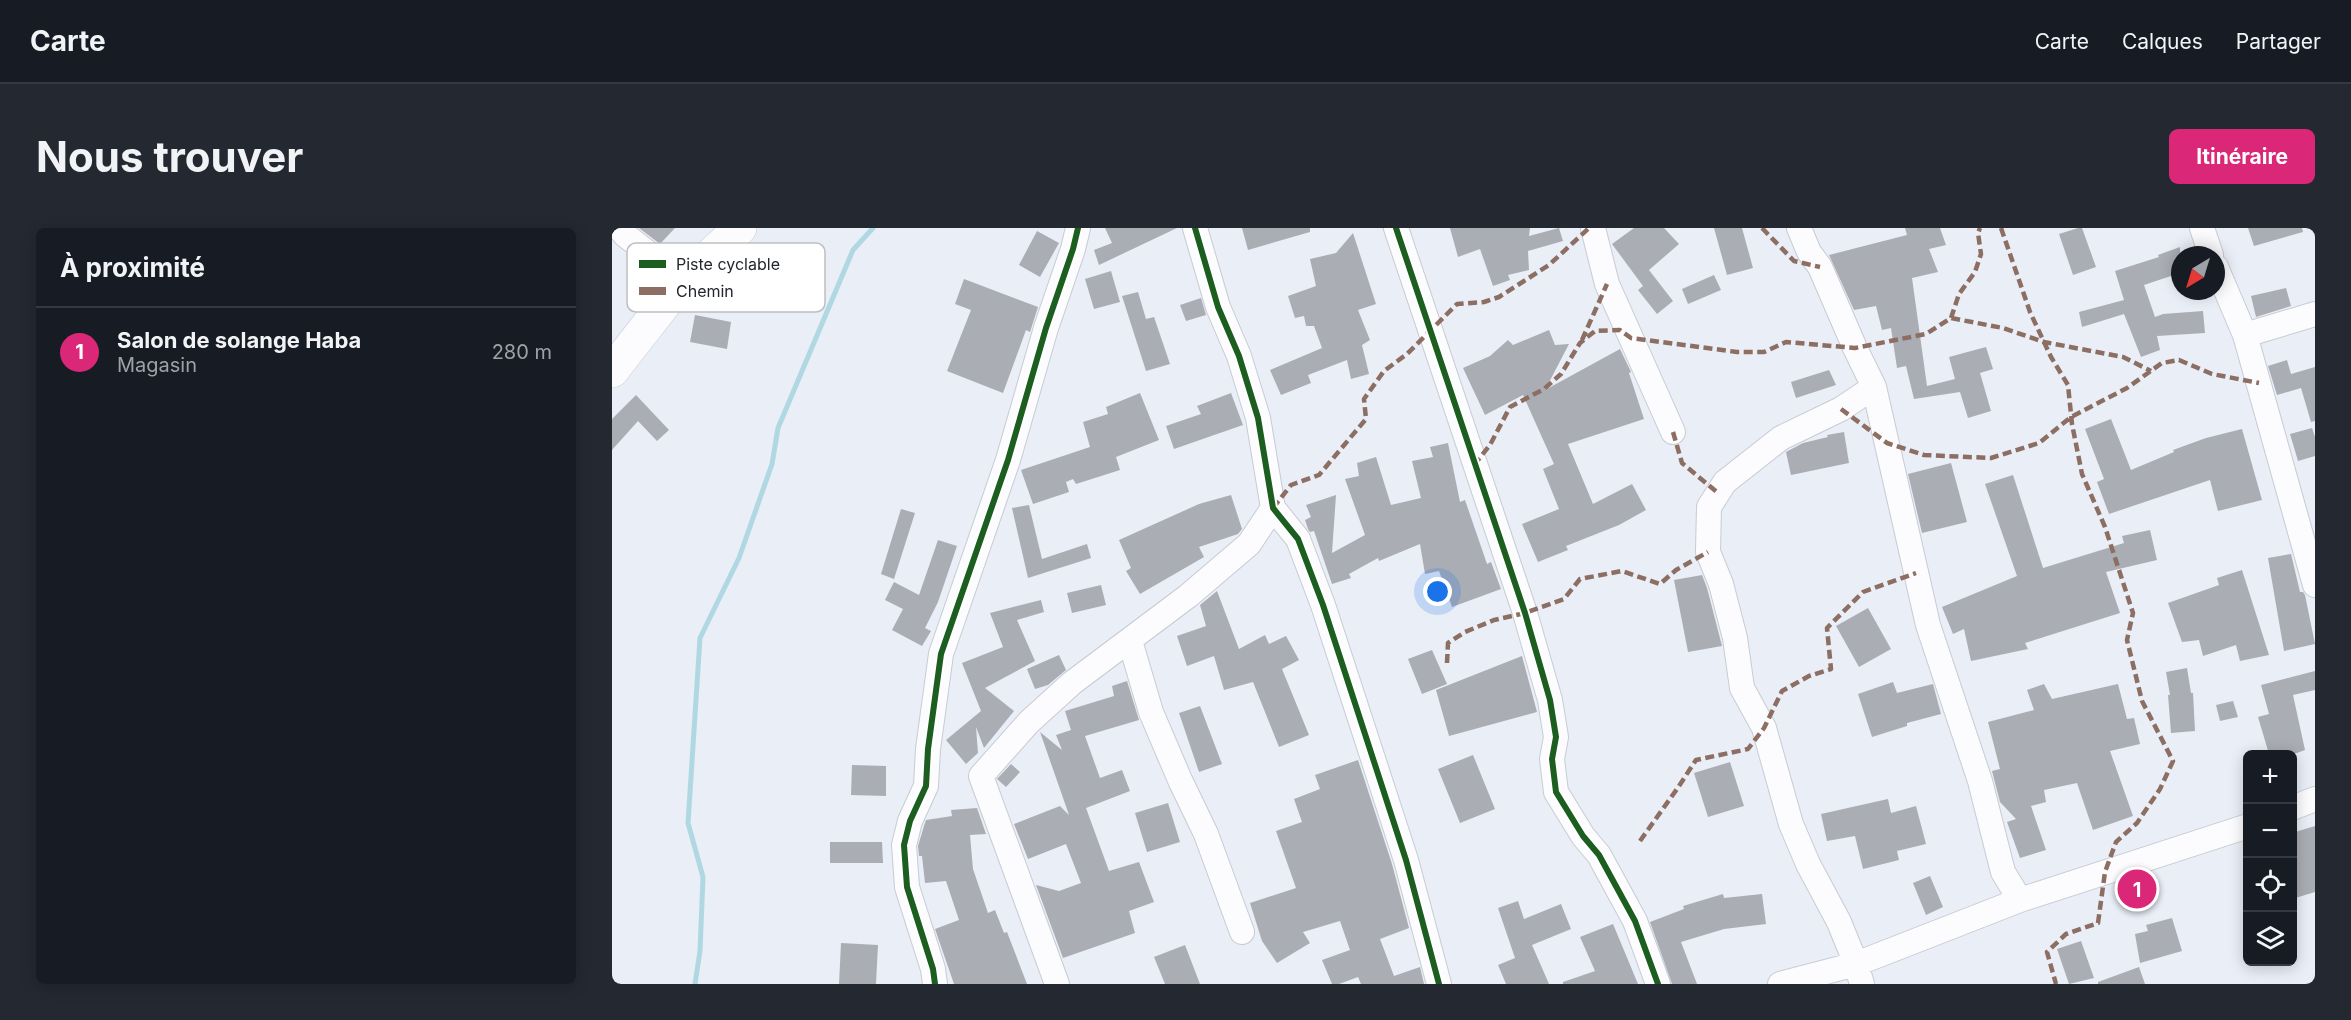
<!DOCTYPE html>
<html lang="fr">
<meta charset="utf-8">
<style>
body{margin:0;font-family:Inter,sans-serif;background:#242831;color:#f1f3f6}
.controls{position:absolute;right:18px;bottom:18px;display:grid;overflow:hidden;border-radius:9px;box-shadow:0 3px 15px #0003}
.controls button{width:54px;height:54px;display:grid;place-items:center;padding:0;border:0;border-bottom:2px solid #363941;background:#171b24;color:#f1f3f6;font:30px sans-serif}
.compass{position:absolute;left:1559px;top:18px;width:54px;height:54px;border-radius:50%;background:#171b24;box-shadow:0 3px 15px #0003;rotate:218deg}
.you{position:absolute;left:826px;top:364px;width:21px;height:21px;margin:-15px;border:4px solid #fff;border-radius:50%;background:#1a73e8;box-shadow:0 0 0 9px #1a73e833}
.badge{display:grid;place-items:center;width:39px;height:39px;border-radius:50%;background:#db2777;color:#fff;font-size:20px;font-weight:700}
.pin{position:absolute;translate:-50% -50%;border:3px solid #fff;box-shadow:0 2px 6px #0006}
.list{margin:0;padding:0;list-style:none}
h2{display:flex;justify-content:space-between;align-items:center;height:78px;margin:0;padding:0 24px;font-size:26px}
h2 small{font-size:20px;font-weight:400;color:#9ea1a6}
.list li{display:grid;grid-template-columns:39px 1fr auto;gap:18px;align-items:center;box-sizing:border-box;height:90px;padding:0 24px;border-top:2px solid #363941}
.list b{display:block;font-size:22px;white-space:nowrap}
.list p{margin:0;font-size:20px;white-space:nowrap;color:#9ea1a6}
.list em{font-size:20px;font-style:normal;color:#9ea1a6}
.icon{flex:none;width:33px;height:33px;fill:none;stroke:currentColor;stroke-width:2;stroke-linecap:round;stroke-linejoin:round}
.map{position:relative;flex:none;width:1703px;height:756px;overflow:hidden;border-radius:9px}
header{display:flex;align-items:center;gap:36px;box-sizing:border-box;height:84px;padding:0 30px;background:#171b24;border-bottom:2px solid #363941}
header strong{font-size:28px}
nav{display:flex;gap:33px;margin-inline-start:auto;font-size:21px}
.intro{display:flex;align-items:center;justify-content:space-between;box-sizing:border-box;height:144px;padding:0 36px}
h1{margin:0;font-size:42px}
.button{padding:15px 27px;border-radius:9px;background:#db2777;color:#fff;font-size:21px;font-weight:700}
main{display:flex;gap:36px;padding:0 36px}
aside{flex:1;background:#171b24;border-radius:9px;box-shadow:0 3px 15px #0003}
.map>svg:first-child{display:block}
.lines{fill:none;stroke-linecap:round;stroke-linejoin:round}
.stream{stroke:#b0d8e3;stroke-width:5}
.building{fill:#abadb4}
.minor-casing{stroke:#c7cbd3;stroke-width:26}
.highway-casing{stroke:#c7cbd3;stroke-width:34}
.minor{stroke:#fcfcfe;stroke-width:24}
.highway{stroke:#fcfcfe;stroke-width:33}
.quiet{stroke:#8d6e63;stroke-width:4.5;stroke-dasharray:9 4.5;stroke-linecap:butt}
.cycleway-casing{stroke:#fff;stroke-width:10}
.cycleway{stroke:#1b5e20;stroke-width:6}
.key{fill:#fff;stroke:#bdbec0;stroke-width:1.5}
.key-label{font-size:16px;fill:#22262c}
</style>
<header>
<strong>Carte</strong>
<nav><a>Carte</a><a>Calques</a><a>Partager</a></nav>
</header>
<div class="intro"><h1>Nous trouver</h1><a class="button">Itinéraire</a></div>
<main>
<aside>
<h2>À proximité<small></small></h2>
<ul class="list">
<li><span class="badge">1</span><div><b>Salon de solange Haba</b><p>Magasin</p></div><em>280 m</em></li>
</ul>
</aside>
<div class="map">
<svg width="1703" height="756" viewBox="0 0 1703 756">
<rect width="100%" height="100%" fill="#e9eef7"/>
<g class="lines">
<path class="stream" d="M83,756L88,723L91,649L76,595L88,410L127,330L160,236L166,200L241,22L261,0"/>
</g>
<path class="building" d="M27,0H63L48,16Z
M493,0H565L487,37L482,22L500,15Z
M630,0H698V4L636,22Z
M838,0H918L917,8L947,0L951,13L916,23L917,42L896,47L898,52L881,58L868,21L846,29Z
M1022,0H1052L1067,16L1037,42L1061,73L1045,86L1026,62L1031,58L1000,16Z
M1102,0H1130L1141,40L1115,47Z
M1293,0H1328L1334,17L1317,21L1326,44L1300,50L1315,158L1343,151L1337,129L1374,119L1381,141L1368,145L1379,183L1356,190L1348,164L1302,171L1294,138L1285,140L1279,100L1270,102L1264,78L1242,82L1217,27L1295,7Z
M1466,0H1470L1484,39L1461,47L1447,6Z
M1636,0H1690L1691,4L1642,18Z
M425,3L447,15L428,49L407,37Z
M741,5L764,76L746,82L758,112L750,117L757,146L739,151L735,132L696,147L699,155L669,167L658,142L710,120L702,98H694L692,88L683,90L676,68L704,58L698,31L724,25Z
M1568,19V45L1532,57L1543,89L1551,86L1591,83L1593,105L1545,108L1548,122L1529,129L1512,86L1470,99L1467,84L1512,72L1503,43L1547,29L1546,27Z
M499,43L508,74L482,81L473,51Z
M1102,47L1109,62L1076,76L1070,61Z
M352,51L426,79L418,104L414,102L391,165L335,143L359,82L343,76Z
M1674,60L1679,78L1644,89L1639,68Z
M526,64L534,91L542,89L558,136L534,143L510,68Z
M589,70L594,87L574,93L568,77Z
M83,87L119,94L115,121L78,114Z
M937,102L943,117L957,116L933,162L1008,121L1019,144L1017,145L1032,191L956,216L981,276L1020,256L1034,282L1007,297L954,318L956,322L926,334L910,296L947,281L931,241L942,236L911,167L873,187L851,140L878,128L896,112L901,117Z
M1675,132L1679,146L1703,139V193L1699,194L1689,160L1665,167L1656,138Z
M1217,142L1224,157L1184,170L1179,154Z
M528,165L547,212L504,229L508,242L464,256L461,251L454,254L457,264L421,276L409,242L478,219L471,194L496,186L494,179Z
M619,165L631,197L562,221L554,198L589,186L585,178Z
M24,167L57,202L45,213L26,193L0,222V191Z
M1499,191L1519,242L1562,224L1561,222L1594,210L1630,201L1650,272L1606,283L1598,252L1497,286L1485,254L1492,251L1473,201Z
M1700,200L1703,209V228L1686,233L1678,206Z
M1232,204L1237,235L1179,247L1174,224L1191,215L1216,209L1215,207Z
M836,215L848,274L853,272L875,336L879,334L889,361L840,379L827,343L813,346L808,316L767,333L766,330L737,346L739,350L720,356L702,303L698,304L696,301L693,292L699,289L694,277L724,267L720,325L753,307L733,251L747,248L745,235L764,229L779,277L809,270L800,233L821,229L818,219Z
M1339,235L1355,294L1310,305L1296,246Z
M1401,247L1431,340L1512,315L1510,308L1538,302L1545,332L1494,344L1508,385L1413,415L1416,421L1359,433L1352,401L1341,406L1330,379L1405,348L1373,256Z
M619,267L630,301L626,306L587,319L592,329L528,366L514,343L519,340L507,312L587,276Z
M417,277L430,331L475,316L479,330L416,350L400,280Z
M289,281L303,285L282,351L269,346Z
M326,312L345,318L326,374L313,400L319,403L310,418L280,402L291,381L273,372L282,354L307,367Z
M1679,326L1688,364H1691L1693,367L1703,416L1672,423L1656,330Z
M1630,342L1657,427L1628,433L1624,417L1591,428L1587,412L1570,414L1556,375L1607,357L1605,350Z
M1090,347L1095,360L1110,418L1076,424L1062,352Z
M489,357L494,377L460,385L455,365Z
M605,363L627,421L653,407L657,416L674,408L687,432L670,441L697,507L667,519L641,454L612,462L602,428L575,438L565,408L594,398L588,377Z
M429,372L432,384L405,392L423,433L373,460L402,483L372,520L364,499L366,525L354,536L334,512L369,483L350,435L391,419L378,385Z
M1256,380L1279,421L1247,439L1224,398Z
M820,422L835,456L810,466L796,431Z
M447,427L454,442L436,457L423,461L415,441Z
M910,428L925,484L837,508L824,462Z
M1575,440L1579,465H1581L1583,503L1559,505L1556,467H1558L1554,444Z
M1703,443V462L1681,467L1693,522L1682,526H1657L1646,489L1657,486L1649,457Z
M515,453L527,492L473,508L488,550L510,542L518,563L474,580L497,643L527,634L542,674L517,683L523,705L451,730L424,657L447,663L469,655L454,616L416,631L402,596L448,578L457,587L428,504L450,522L444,507L459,502L453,483L502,468L500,458Z
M1281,454L1285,465L1321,456L1329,486L1295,495V498L1260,509L1246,466Z
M1432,456L1440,471L1506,456L1515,491L1522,490L1528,516L1498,523L1521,588L1481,602L1465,555L1432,562L1434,574L1419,578L1434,622L1408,630L1395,594L1404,591L1388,574L1380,543L1388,541L1376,494L1422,482L1415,462Z
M1621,473L1626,489L1608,493L1604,477Z
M588,478L610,536L587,544L567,485Z
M861,527L883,581L848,595L826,541Z
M746,532L780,636L797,700L768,711L782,748L808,739L812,756H749L746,749L727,756H720L710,732L738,722L728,693L691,704L698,715L665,735L650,713L638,675L684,660L664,603L690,594L682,571L708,561L703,547Z
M1118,534L1132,578L1096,589L1082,545Z
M399,536L408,544L394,559L385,551Z
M240,537L274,538V568L239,567Z
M1276,571L1279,585L1304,578L1314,616L1285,623L1287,632L1251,641L1243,608L1215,613L1209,586Z
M556,575L568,614L535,624L523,585Z
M365,580L374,606L358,607L361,641L376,685L383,682L392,705L395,704L415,756H342L323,701L347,692L334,653L313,655L310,628H307L306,618L312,598L314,592L340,588L339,582Z
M1703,598V664L1680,671V605Z
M218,614H270L271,635H218Z
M1318,648L1331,679L1314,687L1301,655Z
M1111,666L1112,670L1150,666L1154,696L1112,701L1069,714L1085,756H1060L1038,694L1072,681L1071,678Z
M906,673L912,691L949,676L959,701L920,717L937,756H894L886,737L903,730L886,680Z
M1560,690L1570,723L1528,735L1523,706L1536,703L1534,697Z
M1001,696L1026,756H951V754L983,743L968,709Z
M1469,713L1482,750L1457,756L1445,721Z
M229,715L266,717L264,756H227Z
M573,717L588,756H553L542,729Z
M1527,739L1533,756H1486V754Z"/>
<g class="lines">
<defs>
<path id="minor" d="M7,0L13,7L71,52
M583,0L606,79L627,128L646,190L661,280L686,311L711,377L794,632L827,756
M784,0L913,385L938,472L944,509L940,531L944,564L971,608L987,627L1023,693L1046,756
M981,0L995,56L1061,204
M1187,0L1197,24L1208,39L1243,120L1262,159L1316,397L1368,553L1391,644L1408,672
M1590,0L1599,27
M1604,39L1633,107L1703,357
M1633,107L1703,86
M518,413L539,484L568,552L594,606L630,704
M1680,580L1703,571
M323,756L321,741L295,659L292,617L298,593L314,558L316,521L329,426L396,232L434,100L461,21L466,0
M445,756L369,548L417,494L460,455L576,368L637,316L661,280
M1168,756L1244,736L1408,672L1636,598
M1250,756L1244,736L1227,694L1196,636L1179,596L1152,500L1130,460L1123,410L1109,356L1096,324L1097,279L1113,254L1169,210L1229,181L1262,159"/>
<path id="highway" d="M0,143L71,52L128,0"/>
</defs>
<use href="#minor" class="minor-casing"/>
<use href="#highway" class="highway-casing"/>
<use href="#minor" class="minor"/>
<use href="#highway" class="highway"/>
<path class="quiet" d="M1150,0L1182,33L1208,39
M1389,0L1418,84L1439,129L1456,157L1460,196L1470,246L1493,299L1521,385L1515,412L1530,473L1561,533L1548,561L1525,595L1504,614L1493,644L1486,695L1454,706L1435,724L1444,756
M1339,90L1347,66L1363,44L1369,26L1366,5L1368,0
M970,112L995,56
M1229,181L1275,215L1312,227L1379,230L1427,215L1459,189L1515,160L1550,135L1567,132L1600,146L1647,155
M1061,204L1070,235L1106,265
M862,237L878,217L898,179L932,161L949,146L968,115L983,103L1008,102L1019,110L1125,124H1152L1174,114L1243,120L1314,106L1339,90L1391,100L1432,114L1511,129L1539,143
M661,280L679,257L707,247L754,191L752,171L772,143L795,126L845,76L872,74L887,69L937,37L977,0
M835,435L836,415L853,404L882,392L913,385L952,371L968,351L1010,343L1048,356L1064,342L1096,324
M1028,613L1065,561L1084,532L1136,521L1152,500L1170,463L1197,448L1219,441L1215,400L1251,364L1304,345"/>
<defs>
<path id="cycleway" d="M583,0L606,79L627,128L646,190L661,280L686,311L711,377L794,632L827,756
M784,0L913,385L938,472L944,509L940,531L944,564L971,608L987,627L1023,693L1046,756
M323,756L321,741L295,659L292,617L298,593L314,558L316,521L329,426L396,232L434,100L461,21L466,0"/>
</defs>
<use href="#cycleway" class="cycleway-casing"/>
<use href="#cycleway" class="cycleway"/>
</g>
<rect x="15" y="15" width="198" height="69" rx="9" class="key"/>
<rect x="27" y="32" width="27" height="8" fill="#1b5e20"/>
<rect x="27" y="59" width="27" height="8" fill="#8d6e63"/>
<g class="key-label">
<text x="64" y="42">Piste cyclable</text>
<text x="64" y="69">Chemin</text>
</g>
</svg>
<div class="controls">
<button>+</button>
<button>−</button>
<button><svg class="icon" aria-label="locate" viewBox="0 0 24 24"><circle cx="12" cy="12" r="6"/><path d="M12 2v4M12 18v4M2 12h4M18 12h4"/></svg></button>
<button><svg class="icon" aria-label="layers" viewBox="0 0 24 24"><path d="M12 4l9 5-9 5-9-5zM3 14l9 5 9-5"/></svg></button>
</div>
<svg class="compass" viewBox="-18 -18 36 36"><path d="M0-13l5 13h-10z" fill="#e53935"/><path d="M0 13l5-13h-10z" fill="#9ea1a6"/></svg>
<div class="you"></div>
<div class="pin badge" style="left:1525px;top:661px">1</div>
</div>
</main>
